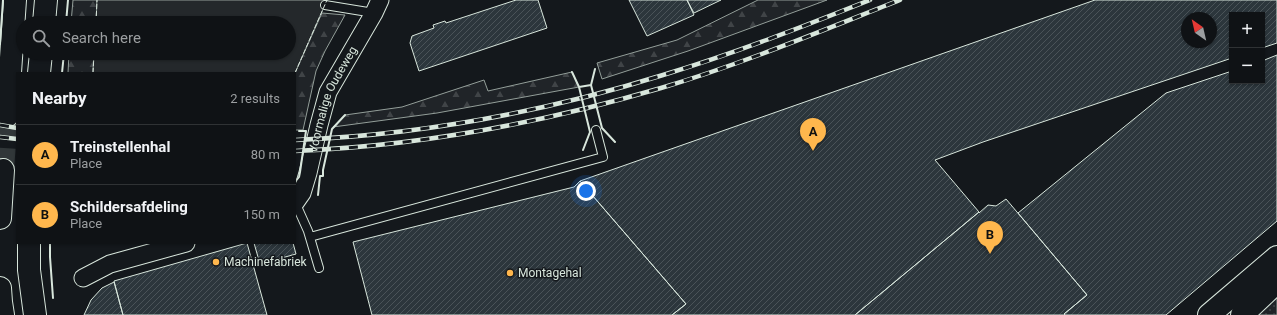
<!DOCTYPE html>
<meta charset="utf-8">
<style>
body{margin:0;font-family:Roboto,sans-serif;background:#181b1e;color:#f1f3f6}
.controls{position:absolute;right:12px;top:12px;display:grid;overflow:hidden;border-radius:0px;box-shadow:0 1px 3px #0004}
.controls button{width:36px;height:36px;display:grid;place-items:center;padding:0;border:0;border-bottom:1px solid #2f3234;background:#0f1215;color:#f1f3f6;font:20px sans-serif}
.compass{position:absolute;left:1181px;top:12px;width:36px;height:36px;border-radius:50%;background:#0f1215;box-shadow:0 1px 3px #0004;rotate:326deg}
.you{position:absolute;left:586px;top:191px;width:14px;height:14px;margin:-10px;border:3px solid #fff;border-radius:50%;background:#1a73e8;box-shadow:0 0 0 6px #1a73e833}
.badge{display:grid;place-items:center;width:26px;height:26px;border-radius:50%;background:#ffb74d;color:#111;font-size:13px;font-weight:700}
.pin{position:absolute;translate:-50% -33px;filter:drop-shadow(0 1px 2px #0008)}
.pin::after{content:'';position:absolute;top:21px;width:14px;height:12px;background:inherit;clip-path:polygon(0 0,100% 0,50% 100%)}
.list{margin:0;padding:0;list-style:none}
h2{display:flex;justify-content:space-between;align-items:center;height:52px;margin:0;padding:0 16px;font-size:17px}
h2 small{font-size:13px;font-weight:400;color:#9b9ea0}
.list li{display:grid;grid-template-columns:26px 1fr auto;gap:12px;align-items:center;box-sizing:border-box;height:60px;padding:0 16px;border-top:1px solid #2f3234}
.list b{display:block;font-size:15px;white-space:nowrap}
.list p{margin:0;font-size:13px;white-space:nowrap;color:#9b9ea0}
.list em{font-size:13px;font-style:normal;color:#9b9ea0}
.icon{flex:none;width:22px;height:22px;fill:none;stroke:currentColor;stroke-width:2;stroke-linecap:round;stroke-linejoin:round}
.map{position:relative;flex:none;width:1277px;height:315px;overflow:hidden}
.search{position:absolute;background:#0f1215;box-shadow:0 1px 3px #0004;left:16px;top:16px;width:280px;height:44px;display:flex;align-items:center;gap:10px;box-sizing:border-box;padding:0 14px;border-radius:22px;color:#9b9ea0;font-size:15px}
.panel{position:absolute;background:#0f1215;box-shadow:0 1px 3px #0004;left:16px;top:72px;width:280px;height:172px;border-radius:0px}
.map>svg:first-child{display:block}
.forest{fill:url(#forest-firs);stroke:#939e99}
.park{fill:url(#park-dots);stroke:#939e99}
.parking{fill:#24282b;stroke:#939e99}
.building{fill:url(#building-hatch);stroke:#d8e6dc;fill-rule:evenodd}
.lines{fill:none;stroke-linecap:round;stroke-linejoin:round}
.secondary-tunnel{stroke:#313739;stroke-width:22;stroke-dasharray:22 11;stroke-linecap:butt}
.lane-casing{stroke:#d8e6dc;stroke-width:10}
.street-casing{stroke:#d8e6dc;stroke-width:19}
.secondary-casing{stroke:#d8e6dc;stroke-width:24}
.lane{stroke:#14181c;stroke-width:8}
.street{stroke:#14181c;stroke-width:17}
.secondary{stroke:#14181c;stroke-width:22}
.rail-casing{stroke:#d8e6dc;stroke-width:4.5}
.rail{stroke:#14181c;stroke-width:3;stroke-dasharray:9;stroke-linecap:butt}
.fence{stroke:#d8e6dc;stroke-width:1;stroke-dasharray:5 2;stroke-linecap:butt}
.wall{stroke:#d8e6dc;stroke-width:2}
.poi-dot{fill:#ffb74d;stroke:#14181c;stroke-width:1.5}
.labels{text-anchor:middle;stroke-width:3;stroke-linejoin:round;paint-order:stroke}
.street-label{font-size:12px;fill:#d8e6dc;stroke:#14181c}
.poi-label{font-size:12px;fill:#d8e6dc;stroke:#14181c;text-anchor:start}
</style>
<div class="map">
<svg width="1277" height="315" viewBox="0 0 1277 315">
<defs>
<pattern id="forest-firs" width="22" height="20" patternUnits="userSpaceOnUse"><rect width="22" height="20" fill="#202428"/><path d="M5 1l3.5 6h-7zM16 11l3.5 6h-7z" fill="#404447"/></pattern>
<pattern id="park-dots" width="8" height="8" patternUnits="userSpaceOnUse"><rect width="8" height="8" fill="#202428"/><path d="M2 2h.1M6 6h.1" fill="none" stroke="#404447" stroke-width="1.8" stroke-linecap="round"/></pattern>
<pattern id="building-hatch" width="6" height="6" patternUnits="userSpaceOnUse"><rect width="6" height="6" fill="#2c363c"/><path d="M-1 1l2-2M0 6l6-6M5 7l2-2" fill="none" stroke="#4a5358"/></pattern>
</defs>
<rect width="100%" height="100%" fill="#14181c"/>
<path class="forest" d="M73,0H97L96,23H71Z
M758,0H827L688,51L602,79L597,63L677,40Z
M322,13L345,15L325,51L316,71L303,130H295V73Z
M69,53H94L93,73H68Z
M572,72L579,87L437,113L333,127L345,115L402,107L484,80L488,91Z"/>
<path class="park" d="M1277,292V315H1258Z"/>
<path class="parking" d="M97,0H327L295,73H93L94,53H289V23H96Z"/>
<path class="building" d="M516,0H538L547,28L419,71L410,43L412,36L434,28L433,25L445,21L446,23Z
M629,0H687L694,15L647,36Z
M687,0H721L694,13Z
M1095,0H1277V43L1262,48V15H1232V58L983,142L935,160L979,212L855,315H672L686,304L580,181ZM1187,18H1211V42H1187Z
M1277,55V221L1166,315H1065L1064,314L1087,295L1018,213L1166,93L1232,71V81H1262V61Z
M580,181L686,304L672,315H372L353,242L574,187Z
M1006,199L1087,295L1064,314L1065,315H855L979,212V213L988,205L996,206Z
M247,243L267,315H123L114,281Z
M254,243H293L296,254L260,264Z
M114,282L123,315H84L91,300L102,288Z"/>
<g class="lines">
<path class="secondary-tunnel" d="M3,170L7,116"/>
<defs>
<path id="lane" d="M325,5L374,13
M295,202L308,231L319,268
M310,237L603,157L596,130"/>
<g id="street">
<path id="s1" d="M295,203L302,193L308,173L319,125L328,92L374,13L380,0"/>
<path d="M83,278L110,264L186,243"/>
</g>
<path id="secondary" d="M44,23L46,0
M39,73L41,53
M7,116L15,0
M0,218L3,170
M29,243V270L35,315
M0,288L1,302L3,315
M1209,315L1277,257
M1242,315L1277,282"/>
</defs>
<use href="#lane" class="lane-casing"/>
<use href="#street" class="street-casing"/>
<use href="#secondary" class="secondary-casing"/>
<use href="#lane" class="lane"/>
<use href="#street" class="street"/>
<use href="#secondary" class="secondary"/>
<defs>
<path id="rail" d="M0,125L17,128
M0,137L17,139
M295,140C419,135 544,112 663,75C733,54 802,27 870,0
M295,151C419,146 542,123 661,88C742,64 821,31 900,0"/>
</defs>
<use href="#rail" class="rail-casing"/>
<use href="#rail" class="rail"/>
<path class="fence" d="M96,23L97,0
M93,73L94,53
M295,73L327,0"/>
<path class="wall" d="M66,23L68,0
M0,44L3,0
M595,69L591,85L602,128L615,142
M572,72L579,87L590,132L583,150
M62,73L64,53
M579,87L591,85
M295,182L299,177L300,172L306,131H299
M318,195L320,176H323V170L332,129L345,115
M50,243V257L53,298"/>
</g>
<g class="poi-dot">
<circle cx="216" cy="262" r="4"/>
<circle cx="510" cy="273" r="4"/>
</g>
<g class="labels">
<g class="street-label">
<text dy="4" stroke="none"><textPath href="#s1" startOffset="111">Voormalige Oudeweg</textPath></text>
</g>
<g class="poi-label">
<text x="224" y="266">Machinefabriek</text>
<text x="518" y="277">Montagehal</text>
</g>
</g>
</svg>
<div class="controls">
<button>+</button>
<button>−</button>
</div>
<svg class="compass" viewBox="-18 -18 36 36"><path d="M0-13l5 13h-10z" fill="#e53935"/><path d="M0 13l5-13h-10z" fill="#9b9ea0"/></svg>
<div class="you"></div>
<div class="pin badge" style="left:813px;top:151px">A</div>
<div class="pin badge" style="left:990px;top:254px">B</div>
<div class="search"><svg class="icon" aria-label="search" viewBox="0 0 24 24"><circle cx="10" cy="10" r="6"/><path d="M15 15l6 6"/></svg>Search here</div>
<section class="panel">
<h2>Nearby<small>2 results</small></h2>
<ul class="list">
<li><span class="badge">A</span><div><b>Treinstellenhal</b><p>Place</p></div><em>80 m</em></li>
<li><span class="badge">B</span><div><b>Schildersafdeling</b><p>Place</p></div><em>150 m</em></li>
</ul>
</section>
</div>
